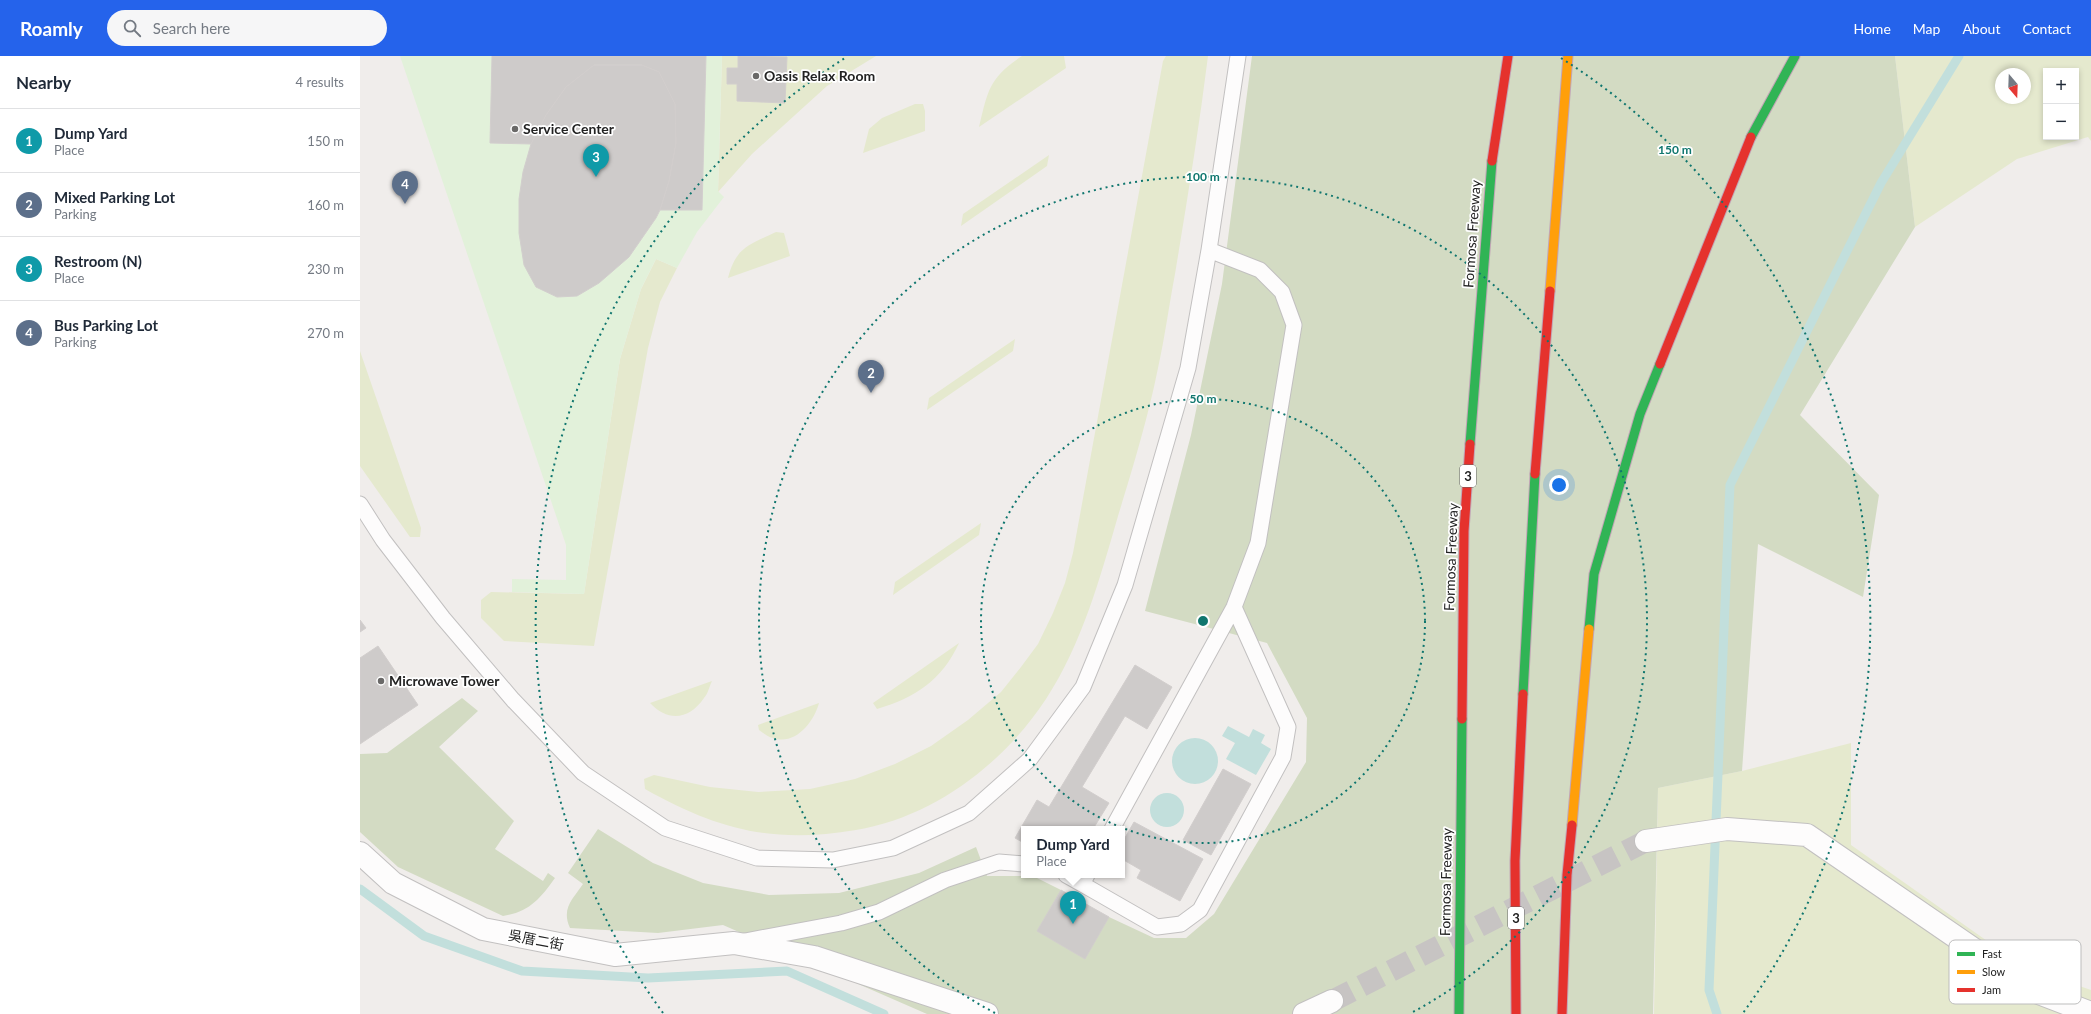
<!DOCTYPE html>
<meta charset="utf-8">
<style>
body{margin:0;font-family:Lato,"Noto Sans TC",sans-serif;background:#f6f6f7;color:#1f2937}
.controls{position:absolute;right:12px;top:12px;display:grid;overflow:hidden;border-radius:0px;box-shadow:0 2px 6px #0003}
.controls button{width:36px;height:36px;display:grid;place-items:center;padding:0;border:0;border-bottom:1px solid #e0e1e3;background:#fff;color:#1f2937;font:20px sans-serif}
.compass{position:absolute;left:1635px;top:12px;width:36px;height:36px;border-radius:50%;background:#fff;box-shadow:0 2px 6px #0003;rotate:161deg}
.you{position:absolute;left:1199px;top:429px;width:14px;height:14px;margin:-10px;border:3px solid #fff;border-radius:50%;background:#1a73e8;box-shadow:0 0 0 6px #1a73e833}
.badge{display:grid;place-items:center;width:26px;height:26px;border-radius:50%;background:#2563eb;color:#fff;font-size:13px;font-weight:700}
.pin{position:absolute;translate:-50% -33px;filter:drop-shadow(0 1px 2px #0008)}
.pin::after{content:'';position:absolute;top:21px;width:14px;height:12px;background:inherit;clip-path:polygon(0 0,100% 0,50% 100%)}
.popup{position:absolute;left:661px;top:770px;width:104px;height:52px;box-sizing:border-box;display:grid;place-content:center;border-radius:0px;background:#fff;filter:drop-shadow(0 1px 3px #0005);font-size:13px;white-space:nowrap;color:#747a83}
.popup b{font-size:15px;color:#1f2937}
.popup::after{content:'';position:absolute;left:50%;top:100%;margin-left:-8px;border:8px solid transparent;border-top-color:#fff}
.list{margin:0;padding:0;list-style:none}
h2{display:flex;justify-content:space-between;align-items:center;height:52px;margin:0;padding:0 16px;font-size:17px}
h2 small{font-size:13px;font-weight:400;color:#747a83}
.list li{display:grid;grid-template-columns:26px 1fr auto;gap:12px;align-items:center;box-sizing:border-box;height:64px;padding:0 16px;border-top:1px solid #e0e1e3}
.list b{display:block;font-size:15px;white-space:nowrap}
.list p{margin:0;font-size:13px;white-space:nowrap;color:#747a83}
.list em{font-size:13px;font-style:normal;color:#747a83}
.icon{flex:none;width:22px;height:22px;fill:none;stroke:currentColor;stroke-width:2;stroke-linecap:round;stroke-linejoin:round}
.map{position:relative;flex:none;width:1731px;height:958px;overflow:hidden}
header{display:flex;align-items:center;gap:24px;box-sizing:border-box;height:56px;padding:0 20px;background:#2563eb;color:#fff}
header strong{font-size:19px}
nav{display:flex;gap:22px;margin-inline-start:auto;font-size:14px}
.search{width:280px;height:36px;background:#f6f6f7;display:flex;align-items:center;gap:10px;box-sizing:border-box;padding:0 14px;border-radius:22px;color:#747a83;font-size:15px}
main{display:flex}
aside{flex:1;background:#fff}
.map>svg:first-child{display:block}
.grass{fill:#e5e9ce;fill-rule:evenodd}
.forest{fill:#d3dbc3}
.park{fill:#e2f1da}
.water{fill:#c2dfdc}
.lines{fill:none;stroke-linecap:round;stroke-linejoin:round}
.stream{stroke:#c2dfdc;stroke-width:9}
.building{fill:#cecbca;stroke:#d2cecd}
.street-tunnel{stroke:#c7c4c3;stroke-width:22;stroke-dasharray:22 11;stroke-linecap:butt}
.lane-casing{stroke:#c2c0c0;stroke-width:17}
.street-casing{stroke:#c2c0c0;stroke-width:24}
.fast-casing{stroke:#c2a5b6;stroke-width:11}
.slow-casing{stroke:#c2a5b6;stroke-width:11}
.jam-casing{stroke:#c2a5b6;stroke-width:11}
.lane{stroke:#fdfcfc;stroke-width:15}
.street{stroke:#fdfcfc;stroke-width:22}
.fast{stroke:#30b455;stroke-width:9}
.slow{stroke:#ff9f0a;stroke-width:9}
.jam{stroke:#e5322d;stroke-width:9}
.ring{fill:none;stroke:#0f766e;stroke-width:2;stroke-dasharray:2 4}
.poi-dot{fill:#6a6968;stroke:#fff;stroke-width:1.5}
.labels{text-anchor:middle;stroke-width:3.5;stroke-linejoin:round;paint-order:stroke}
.shield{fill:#fff;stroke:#646464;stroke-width:1}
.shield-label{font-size:13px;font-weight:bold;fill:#222}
.poi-label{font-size:14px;font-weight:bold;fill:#222;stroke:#fff;text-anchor:start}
.street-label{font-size:14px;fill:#222;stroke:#fff}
.key{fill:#fff;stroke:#bdbdbd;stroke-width:1}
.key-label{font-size:11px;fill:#222}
.centre{fill:#0f766e;stroke:#fff;stroke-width:2}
.ring-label{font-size:12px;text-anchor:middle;font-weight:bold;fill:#0f766e;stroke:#fff;stroke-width:3.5;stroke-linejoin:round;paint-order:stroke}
</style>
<header>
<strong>Roamly</strong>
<div class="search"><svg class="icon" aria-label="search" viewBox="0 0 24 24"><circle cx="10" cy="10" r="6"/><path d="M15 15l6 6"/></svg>Search here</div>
<nav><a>Home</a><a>Map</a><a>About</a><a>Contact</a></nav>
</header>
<main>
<aside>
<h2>Nearby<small>4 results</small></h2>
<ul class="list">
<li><span class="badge" style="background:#0f9aa8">1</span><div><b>Dump Yard</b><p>Place</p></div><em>150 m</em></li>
<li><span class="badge" style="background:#5c6f8a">2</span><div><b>Mixed Parking Lot</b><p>Parking</p></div><em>160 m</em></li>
<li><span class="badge" style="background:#0f9aa8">3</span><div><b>Restroom (N)</b><p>Place</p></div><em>230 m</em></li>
<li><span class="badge" style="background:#5c6f8a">4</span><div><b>Bus Parking Lot</b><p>Parking</p></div><em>270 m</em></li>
</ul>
</aside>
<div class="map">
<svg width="1731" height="958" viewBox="0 0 1731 958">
<rect width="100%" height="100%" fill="#f0edeb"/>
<path class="grass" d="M362,0H516L467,30L392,98L358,136Z
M662,0H704L706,12L619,71C628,34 629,22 662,0Z
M806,0H848C839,73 827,145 815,218C809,249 805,281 798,312C788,362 773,411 758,460C740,522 722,588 686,643C643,708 574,761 496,774C413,788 358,774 285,733L284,723L294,719L350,731L398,736L450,733L495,723L535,708L571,690L608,664L641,636L661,611L678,588L693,557L705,527L713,497L803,5Z
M1535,0H1731V85L1728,81L1657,103L1555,171ZM1686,15H1716V81H1686ZM1641,18H1665V42H1641Z
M555,48H563L565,55V75L503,97L509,73L522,62Z
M689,99L687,110L601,170L603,158Z
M416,176L424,177L430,200L368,222C376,191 389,189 416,176Z
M296,203L317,212L300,246L288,292L234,590L144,585L121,562V544L131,536L224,538L260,303L281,233Z
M655,283L653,295L567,354L569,342Z
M0,295L61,472L60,481H50L0,410Z
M621,467L619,479L533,539L535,526Z
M599,587C582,624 555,642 517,653L513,647Z
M352,625C349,631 348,638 344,642C329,664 308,666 290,647Z
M459,647C454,666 435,690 413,682C408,681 403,677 399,674L398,669Z
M1491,687V789L1664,911L1731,934V958H1294L1298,732L1382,715Z"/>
<path class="forest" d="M892,0H1535L1555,171L1440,359L1519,439L1503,541L1398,488L1382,715L1298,732L1293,958H567L363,869L298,877L210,872C201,852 213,843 223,828L208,817L238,773L293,807L343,827L409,839L479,837L559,817L616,791L627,820H673L701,834L678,875L749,861L794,882H826L854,858L946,706L947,662L907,587L785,555L831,379L862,228Z
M102,642L118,655L79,691L154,765L135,793L183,825L188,817L195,822C180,843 169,856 143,860L38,811L0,776V698L27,697Z"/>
<path class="park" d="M40,0H132L130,87L171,88L197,241L217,240L239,227L269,201L296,162L300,154H342L346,0H362L358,135L364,141L337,176L317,212L296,203L281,233L260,303L224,538L152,536V523L206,524V489Z"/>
<path class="water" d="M868,670L889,681L893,673L905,679L901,687L911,693L896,719L866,703L875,687L862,680Z
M812 705a23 23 0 1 1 46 0a23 23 0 1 1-46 0Z
M790 754a17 17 0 1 1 34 0a17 17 0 1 1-34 0Z"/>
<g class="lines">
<path class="stream" d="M0,833L64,880L162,915L288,922L427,915L524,958
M1357,958L1349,934L1370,429L1521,127L1599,0"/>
</g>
<path class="building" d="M132,0H346L342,154H300L309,125L316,87L315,48L299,16L282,9H234L206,31L186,59L171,88L130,87Z
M378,0L427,1L425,47L377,45V28H367V12H378Z
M234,9H282L299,16L315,48L316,87L309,125L300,154L296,162L269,201L239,227L217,240L197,241L176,231L164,209L159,177V143L163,116L171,88L186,59L206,31Z
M0,564L6,572L0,576Z
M18,590L58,649L0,688V602Z
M775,609L812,631L787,673L765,660L722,731L749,747L733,773H664V787L655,782L677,744L689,751Z
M863,713L891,728L851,799L823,784Z
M774,766L843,803L820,845L777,822L781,814L762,803V787Z
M701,834L749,861L725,903L677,875Z"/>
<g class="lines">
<path class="street-tunnel" d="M972,945L1286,785"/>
<defs>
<path id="lane" d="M0,448L23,484L83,562L153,644L223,717L305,772L397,802L473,804L533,792L609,757L670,703L723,631L765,529L828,312L849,194L878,0
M752,773L874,551L898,487L934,269L922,236L900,214L849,194
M706,819L722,828L727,819
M722,828L797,871L821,868L840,854L923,701L928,671L874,551
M385,885L481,867L519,856L585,824L639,806L664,808"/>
<path id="street" d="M1286,785L1367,773L1447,779L1676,936L1731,957
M0,797L33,827L123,873L255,899L374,887L454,901L627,958
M944,958L972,945"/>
<path id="fast" d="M1391,81L1435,0
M1110,388L1132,105
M1229,573L1234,518L1280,358L1300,308
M1163,638L1175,418
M1099,958L1102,663"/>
<path id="slow" d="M1190,235L1208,0
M1212,769L1229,573"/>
<path id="jam" d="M1132,105L1148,0
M1300,308L1391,81
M1175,418L1190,235
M1102,663L1104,475L1110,388
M1156,958L1155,805L1163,638
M1202,958L1207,819L1212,769"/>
</defs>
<use href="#lane" class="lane-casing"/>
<use href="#street" class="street-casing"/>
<use href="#fast" class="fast-casing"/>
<use href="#slow" class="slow-casing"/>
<use href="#jam" class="jam-casing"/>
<use href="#lane" class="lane"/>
<use href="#street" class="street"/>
<use href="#fast" class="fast"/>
<use href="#slow" class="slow"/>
<use href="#jam" class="jam"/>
</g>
<g class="ring">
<circle cx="843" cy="565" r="222"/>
<path d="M635 957A444 444 0 1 1 1051 957"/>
<path d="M303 957A667 667 0 0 1 485 2M1201 2A667 667 0 0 1 1383 957"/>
</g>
<g class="poi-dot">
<circle cx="396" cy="20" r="4"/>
<circle cx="155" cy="73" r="4"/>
<circle cx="21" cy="625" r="4"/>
</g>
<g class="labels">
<g class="shield">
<rect x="1100" y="409" width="16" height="22" rx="3"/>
<rect x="1148" y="851" width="16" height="22" rx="3"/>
</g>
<g class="shield-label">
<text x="1108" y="425">3</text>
<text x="1156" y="867">3</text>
</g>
<g class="poi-label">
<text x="404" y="25">Oasis Relax Room</text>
<text x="163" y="78">Service Center</text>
<text x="29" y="630">Microwave Tower</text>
</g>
<g class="street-label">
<text transform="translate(1112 178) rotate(-86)" y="5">Formosa Freeway</text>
<text transform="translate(1091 501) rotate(-88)" y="5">Formosa Freeway</text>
<text transform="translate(1086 826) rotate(-89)" y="5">Formosa Freeway</text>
<text transform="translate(176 884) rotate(11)" y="5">吳厝二街</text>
</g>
</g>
<rect x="1589" y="884" width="132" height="64" rx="6" class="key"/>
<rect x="1597" y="896" width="18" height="4" fill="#30b455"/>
<rect x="1597" y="914" width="18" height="4" fill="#ff9f0a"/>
<rect x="1597" y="932" width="18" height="4" fill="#e5322d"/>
<g class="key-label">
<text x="1622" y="902">Fast</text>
<text x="1622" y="920">Slow</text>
<text x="1622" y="938">Jam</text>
</g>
<circle cx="843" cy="565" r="6" class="centre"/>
<g class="ring-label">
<text x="1315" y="98">150 m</text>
<text x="843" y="125">100 m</text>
<text x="843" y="347">50 m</text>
</g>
</svg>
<div class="controls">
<button>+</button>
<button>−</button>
</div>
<svg class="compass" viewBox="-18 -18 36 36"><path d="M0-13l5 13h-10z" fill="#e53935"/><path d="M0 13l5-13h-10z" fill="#747a83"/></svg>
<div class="you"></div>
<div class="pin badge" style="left:713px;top:868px;background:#0f9aa8">1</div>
<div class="popup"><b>Dump Yard</b>Place</div>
<div class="pin badge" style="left:511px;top:337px;background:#5c6f8a">2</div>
<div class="pin badge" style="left:236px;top:121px;background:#0f9aa8">3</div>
<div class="pin badge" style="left:45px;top:148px;background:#5c6f8a">4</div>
</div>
</main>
